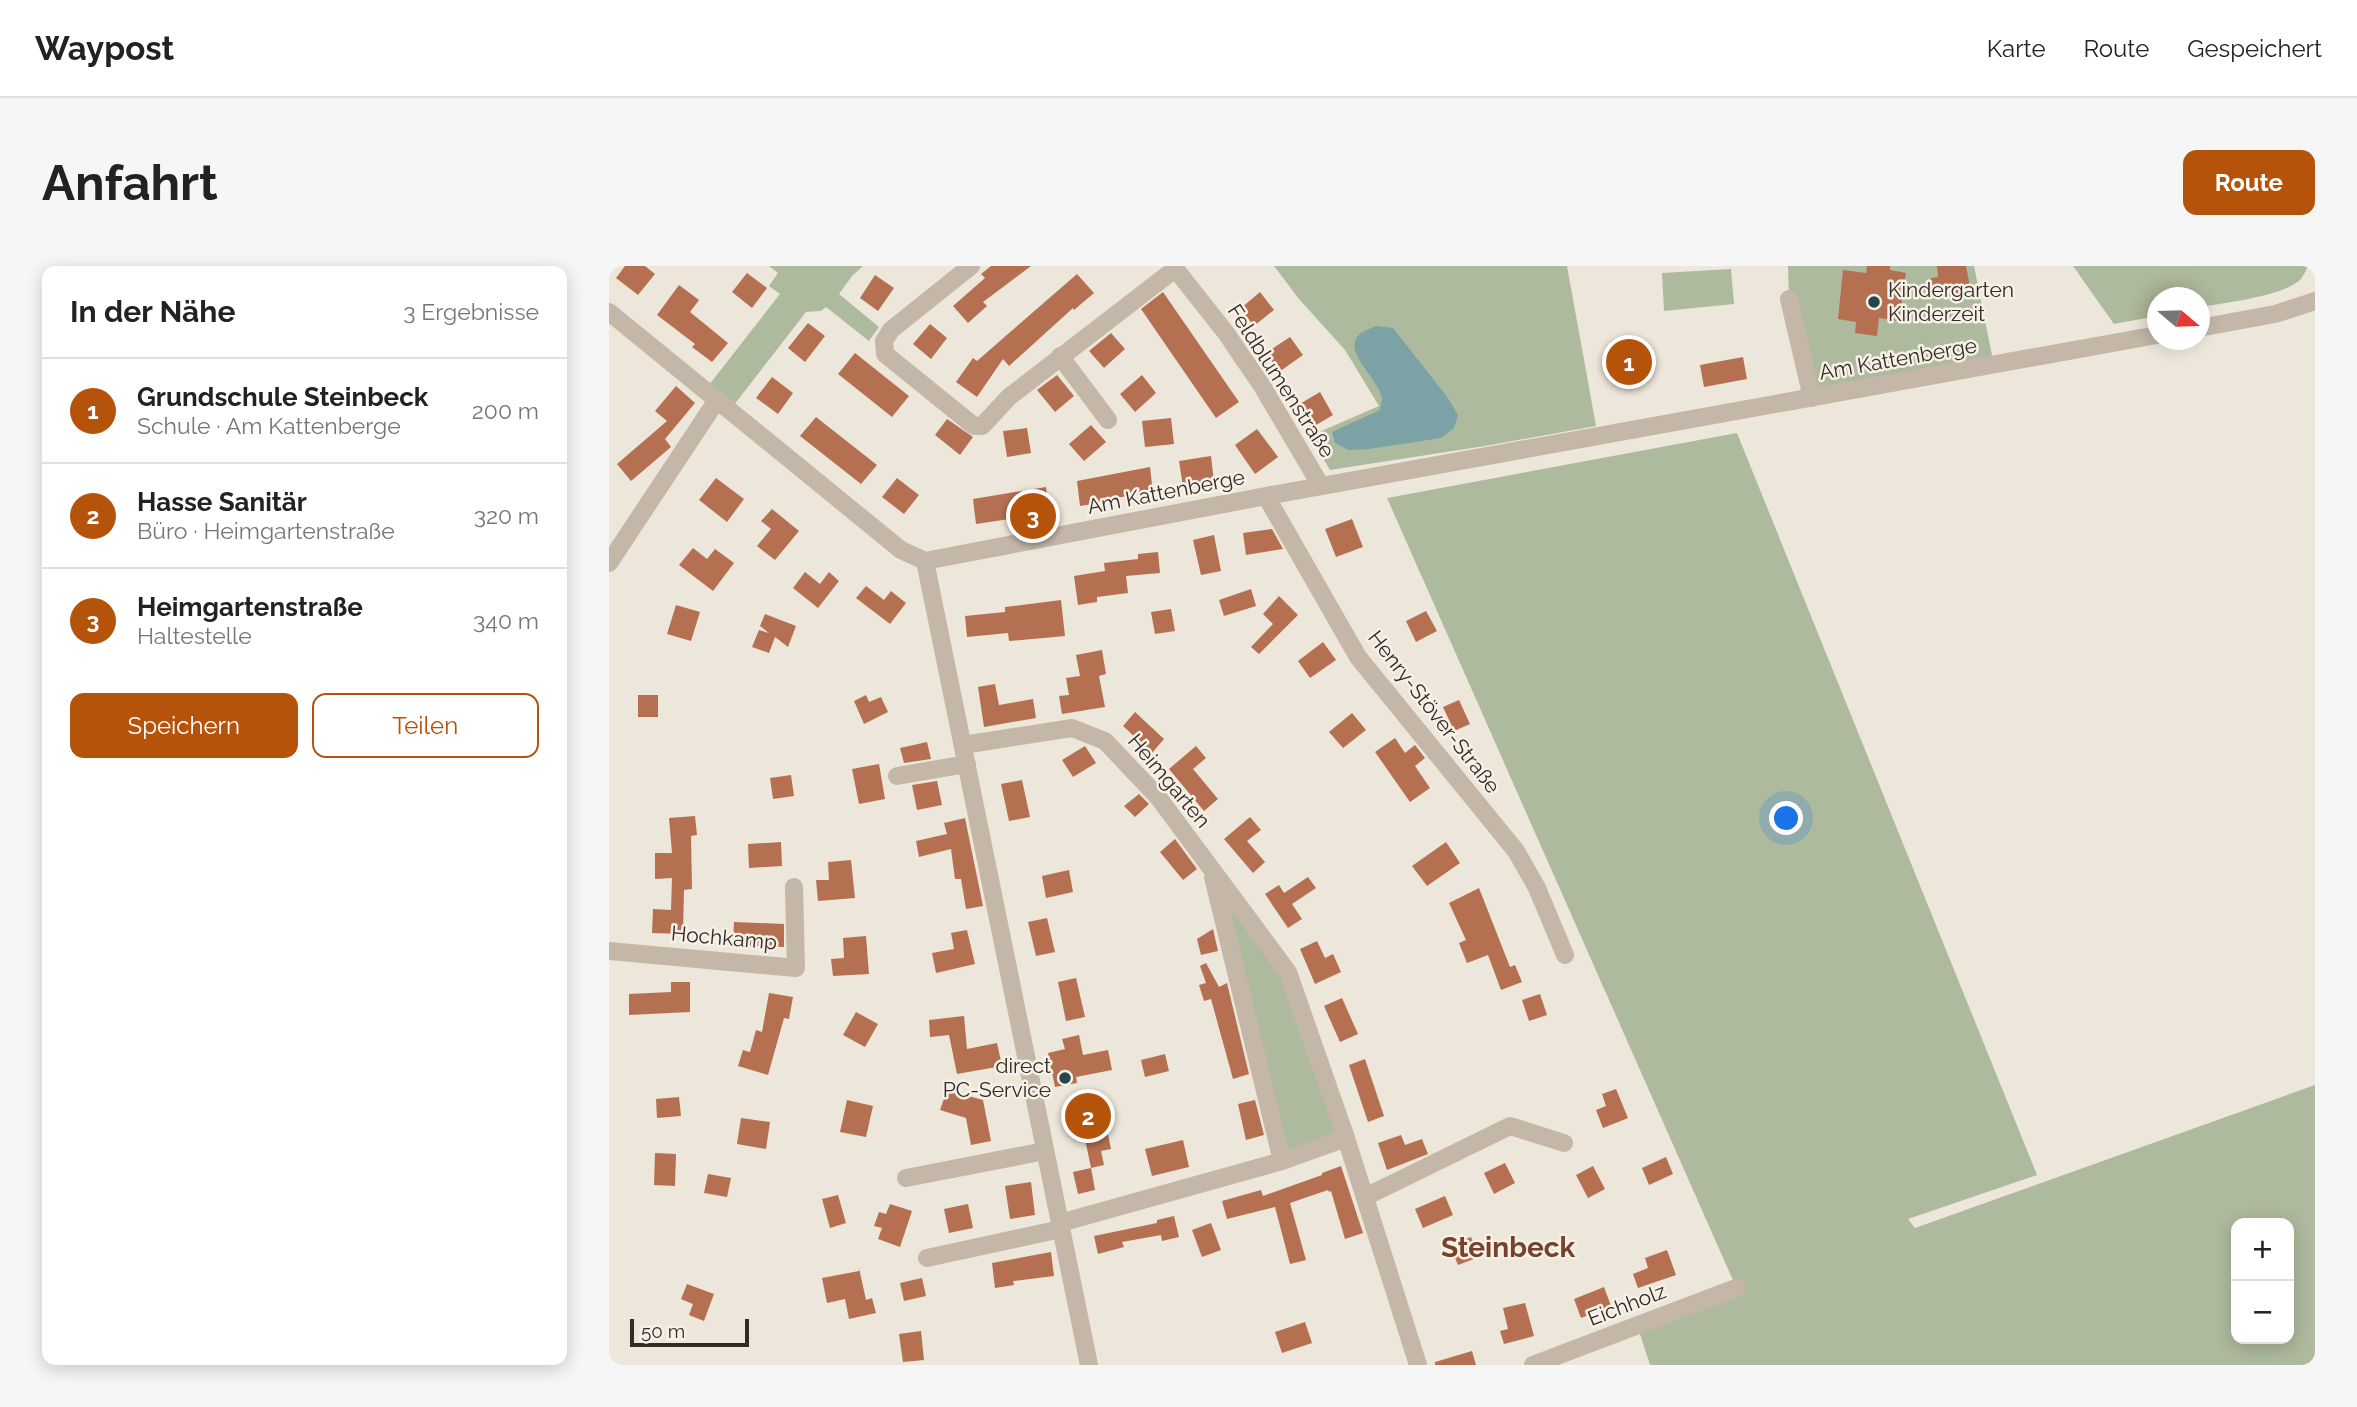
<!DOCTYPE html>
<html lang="de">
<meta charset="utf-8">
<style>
body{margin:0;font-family:Raleway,sans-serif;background:#f6f6f6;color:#222}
.controls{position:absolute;right:21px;bottom:21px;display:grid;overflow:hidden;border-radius:14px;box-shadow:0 4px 18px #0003}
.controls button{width:63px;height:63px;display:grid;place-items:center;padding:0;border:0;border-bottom:2px solid #e0e0e0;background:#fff;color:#222;font:35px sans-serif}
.compass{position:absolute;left:1538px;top:21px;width:63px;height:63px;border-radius:50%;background:#fff;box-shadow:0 4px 18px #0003;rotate:109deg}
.scale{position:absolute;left:21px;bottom:18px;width:119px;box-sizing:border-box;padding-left:7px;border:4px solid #322b27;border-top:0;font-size:19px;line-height:24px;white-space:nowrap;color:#322b27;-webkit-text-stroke:5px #f6f0e6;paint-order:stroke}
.you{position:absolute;left:1178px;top:553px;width:24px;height:24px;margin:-18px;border:5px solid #fff;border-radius:50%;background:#1a73e8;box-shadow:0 0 0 10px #1a73e833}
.badge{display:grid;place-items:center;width:46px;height:46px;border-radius:50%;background:#b45309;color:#fff;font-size:23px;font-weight:700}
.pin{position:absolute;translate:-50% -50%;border:4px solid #fff;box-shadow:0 2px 7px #0006}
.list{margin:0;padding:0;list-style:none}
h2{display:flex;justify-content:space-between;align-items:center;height:91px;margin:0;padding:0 28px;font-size:30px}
h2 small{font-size:23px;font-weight:400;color:#767676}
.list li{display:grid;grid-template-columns:46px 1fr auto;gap:21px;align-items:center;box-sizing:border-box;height:105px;padding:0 28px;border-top:2px solid #e0e0e0}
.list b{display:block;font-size:26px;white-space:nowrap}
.list p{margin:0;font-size:23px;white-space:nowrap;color:#767676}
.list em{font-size:23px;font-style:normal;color:#767676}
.actions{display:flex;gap:14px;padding:21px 28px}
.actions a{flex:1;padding:16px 0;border:2px solid #b45309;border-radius:14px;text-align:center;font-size:24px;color:#b45309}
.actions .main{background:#b45309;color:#fff}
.map{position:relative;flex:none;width:1706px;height:1099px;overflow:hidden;border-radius:14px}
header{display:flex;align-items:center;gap:42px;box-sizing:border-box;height:98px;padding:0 35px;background:#fff;border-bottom:2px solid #e0e0e0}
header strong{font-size:33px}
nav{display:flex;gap:38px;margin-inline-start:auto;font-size:24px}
.intro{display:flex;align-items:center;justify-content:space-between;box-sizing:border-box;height:168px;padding:0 42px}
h1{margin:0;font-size:49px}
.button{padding:18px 32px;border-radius:14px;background:#b45309;color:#fff;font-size:24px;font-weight:700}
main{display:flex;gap:42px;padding:0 42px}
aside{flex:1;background:#fff;border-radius:14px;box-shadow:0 4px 18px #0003}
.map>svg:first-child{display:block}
.green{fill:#aeba9d;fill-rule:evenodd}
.water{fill:#7da2a6}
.building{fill:#b57051}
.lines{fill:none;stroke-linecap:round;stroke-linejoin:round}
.minor{stroke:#c4b7a8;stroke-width:18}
.poi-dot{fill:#23474d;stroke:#f6f0e6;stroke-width:2.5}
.labels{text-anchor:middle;stroke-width:5;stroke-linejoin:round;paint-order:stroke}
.poi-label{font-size:21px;fill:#322b27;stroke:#f6f0e6;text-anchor:start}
.street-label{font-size:21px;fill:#322b27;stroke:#f6f0e6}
.district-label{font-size:28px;font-weight:bold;fill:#75422b;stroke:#f6f0e6}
</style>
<header>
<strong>Waypost</strong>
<nav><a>Karte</a><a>Route</a><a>Gespeichert</a></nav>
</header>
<div class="intro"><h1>Anfahrt</h1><a class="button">Route</a></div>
<main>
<aside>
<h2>In der Nähe<small>3 Ergebnisse</small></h2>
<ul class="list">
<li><span class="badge">1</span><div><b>Grundschule Steinbeck</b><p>Schule · Am Kattenberge</p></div><em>200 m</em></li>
<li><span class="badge">2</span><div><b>Hasse Sanitär</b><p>Büro · Heimgartenstraße</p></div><em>320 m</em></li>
<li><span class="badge">3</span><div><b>Heimgartenstraße</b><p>Haltestelle</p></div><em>340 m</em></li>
</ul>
<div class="actions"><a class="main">Speichern</a><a>Teilen</a></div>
</aside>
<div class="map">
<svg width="1706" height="1099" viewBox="0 0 1706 1099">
<rect width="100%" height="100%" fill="#ede6da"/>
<path class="green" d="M160,0H254L243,10L230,28L270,61L260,75L217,41L212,45L197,46L121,144L96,124L171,28L160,20L169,7Z
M665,0H958L987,160L876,180L721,204L701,170L770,140L736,84L690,33Z
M1179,0H1365L1385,99L1203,132L1180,33Z
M1464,0H1699C1697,5 1694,10 1691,14C1674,30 1614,37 1591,41L1590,32H1548V50L1505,58Z
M1122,3L1125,38L1055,45L1053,7Z
M1128,167L1428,909L1299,953L1306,962L1706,819V1099H1041L1028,1059L1127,1021L778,232ZM1627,957H1680V1073H1627Z
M602,600L679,706L737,872L673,895Z"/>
<path class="water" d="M767,60L784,62L839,132L849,149L845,162L832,172L760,183L740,184L726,177L723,166L771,144C771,143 773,134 773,133C771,113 730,84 752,67C756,64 763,62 767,60Z"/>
<path class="building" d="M16,0H36L46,8L29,29L7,12Z
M382,0H422L374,36L378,40L359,57L344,40L376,12L372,8Z
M1258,0H1281V4L1297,7L1290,55L1270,52L1268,70L1246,67L1247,56L1229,53L1234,4L1257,7Z
M1328,0H1357L1362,26L1325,33L1322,12L1329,11Z
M138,7L158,22L143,42L123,26Z
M468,8L485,27L465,44L464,42L400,100L394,93L368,131L347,116L364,92L368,95Z
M266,9L285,22L269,45L251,32Z
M70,19L90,34L81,46L119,77L103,96L83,81L86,78L48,49Z
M554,26L630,136L607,152L532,43Z
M651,26L665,44L645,60L631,43Z
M199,57L216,70L196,96L179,82Z
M321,58L338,72L322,93L304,78Z
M502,67L516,83L495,102L480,85Z
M681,71L694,89L670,106L657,87Z
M246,87L300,130L283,151L229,108Z
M1134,91L1138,113L1095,121L1091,99Z
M448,109L465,130L446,146L428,124Z
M533,109L547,127L526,146L511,128Z
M163,111L184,127L169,148L147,132Z
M67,120L86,137L56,173L62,181L22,215L8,198L58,155L46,145Z
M711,126L724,149L702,162L689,139Z
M207,151L268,199L252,218L191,170Z
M562,152L565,178L536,181L533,155Z
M338,153L364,171L351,189L326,169Z
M482,159L497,176L475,195L460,178Z
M418,162L422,187L398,191L394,165Z
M648,163L669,191L646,208L626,179Z
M602,190L605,216L574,221L570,195Z
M541,201L544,227L497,233V236L471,240L468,215Z
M107,212L135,233L118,256L90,234Z
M288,212L310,229L295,248L273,231Z
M437,221L440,247L367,258L364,233Z
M163,243L190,265L166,294L148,280L162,263L152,255Z
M743,253L754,281L727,291L716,263Z
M663,263L674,283L637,289L634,267Z
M605,269L612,305L592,309L584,274Z
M84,282L98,293L106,283L125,297L104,325L70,299Z
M549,286L551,307L517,310L519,327L488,331V336L469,339L465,310L496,305L495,297L529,293V288Z
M196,306L211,318L220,306L230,315L209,342L184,322Z
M257,320L275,334L282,325L297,337L281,358L247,332Z
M642,323L647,340L615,350L610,334Z
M670,330L689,349L650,388L642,381L664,358L654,348Z
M452,334L456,370L400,375L399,367L358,371L356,350L396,346V341Z
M67,339L91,346L82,375L58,368Z
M562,343L566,365L546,368L542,346Z
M817,345L828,365L807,376L797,355Z
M156,348L187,360L179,381L166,371L160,387L143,381L150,364L160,367L151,360Z
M714,376L727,394L701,412L689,395Z
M493,384L497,408L490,410L496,441L453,448L450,430L460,429L457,412L471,410L467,389Z
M386,418L390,439L424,433L427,452L375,461L369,421Z
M29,429H49V451H29Z
M257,429L260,436L272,431L279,446L255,458L245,435Z
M850,434L861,458L845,465L834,441Z
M526,446L555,473L543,487L514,460Z
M743,447L757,464L734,482L720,466Z
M786,472L796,487L806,479L816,492L806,500L821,522L801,536L766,486Z
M318,476L322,493L295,497L291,482Z
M476,480L487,497L464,511L453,494Z
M587,480L597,492L584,503L609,533L595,545L560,503Z
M270,498L276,533L250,538L243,503Z
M182,509L185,530L164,533L161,512Z
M413,514L421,551L400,555L392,518Z
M328,515L333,539L308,544L303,519Z
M530,528L540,538L526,551L515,540Z
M86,550L88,569L82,570L83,623L75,624L74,668L43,667L44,643L62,644L63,612L46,613V587H63L60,552Z
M641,551L652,564L638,575L656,596L644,607L615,573Z
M356,552L374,640L357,643L352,613H346L342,583L310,591L307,575L338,568L335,557Z
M566,573L588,603L574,614L551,586Z
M172,576L173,600L140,602L139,578Z
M837,576L851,597L818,620L803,600Z
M242,594L246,632L209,635L207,614H220L219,596Z
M460,604L464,626L437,632L433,610Z
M699,611L707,622L683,638L693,653L679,662L656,628L670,619L675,627Z
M870,622L901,701L906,699L913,716L892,724L879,689L858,697L850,677L857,674L840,637Z
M438,652L446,686L427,690L419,656Z
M125,656L175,658V681L124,679Z
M604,663L609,685L592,689L588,673Z
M358,664L366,698L327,707L323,687L345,683L342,667Z
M257,670L260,708L224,710L222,693L235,692L234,672Z
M708,675L716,692L724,688L732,706L706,718L691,683Z
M597,697L610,721L618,717L640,808L624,813L602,733L595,735L590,719L597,717L591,700Z
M467,712L476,751L457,755L449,716Z
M62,716H81V746L20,749V728L62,726Z
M160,727L184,731L180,753L175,752L159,809L129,800L134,784L141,786L147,764L153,766Z
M931,728L938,749L920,755L913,734Z
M733,732L749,768L731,776L715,740Z
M247,746L269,758L256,781L234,769Z
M355,750L358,783L388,777L393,800L348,808L340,769L321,771L320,754Z
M470,769L474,789L499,784L503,804L467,811L468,817L446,821L439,787L456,783L453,773Z
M556,788L560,805L536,811L532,794Z
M756,793L775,850L759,856L740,799Z
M1007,823L1019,852L994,862L987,844L997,840L993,828Z
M338,824L374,834L382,875L362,879L357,852L331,844Z
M70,831L72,850L48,852L47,833Z
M238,834L264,840L257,871L231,866Z
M646,834L655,869L637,874L629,838Z
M493,840L502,883L492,885L495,899L482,902L470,844Z
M132,852L161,856L157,883L128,878Z
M792,869L796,879L813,873L819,888L778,904L769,877Z
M574,874L580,901L543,910L536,883Z
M46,887L67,888L66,920L45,919Z
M1057,891L1064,908L1040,919L1033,902Z
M896,897L906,917L885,928L875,907Z
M732,900L754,967L736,973L722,925L720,926L719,924L681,937L697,994L681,998L666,941L618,953L613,935L652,924L654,930L713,909V907Z
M984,900L996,923L979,932L967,909Z
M482,902L486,924L469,928L464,906Z
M99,908L122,912L118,931L95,927Z
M422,916L426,949L401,953L396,920Z
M229,929L237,957L221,962L213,933Z
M836,930L844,949L814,962L806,943Z
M281,938L303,945L291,981L269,973L273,962L265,960L270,946L277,948Z
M359,938L364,962L340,967L335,943Z
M565,950L570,971L553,975L552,969L513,976L515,981L489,988L485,970L548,957V954Z
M602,957L612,984L593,991L583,964Z
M862,971L870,991L849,999L841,979Z
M1058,984L1067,1009L1029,1022L1024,1008L1039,1002L1036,992Z
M442,986L445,1010L404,1015L405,1019L386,1022L383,997Z
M250,1002L257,1034L263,1032L267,1047L240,1053L236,1033L218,1037L213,1012L250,1005Z
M313,1012L317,1030L295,1035L291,1017Z
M78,1018L105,1028L95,1055L80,1049L84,1038L72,1033Z
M995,1021L1002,1040L972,1052L965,1033Z
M916,1037L925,1070L895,1078L891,1065L899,1063L894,1042Z
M696,1056L703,1077L673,1087L666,1066Z
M312,1065L315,1094L294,1096L290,1068Z
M863,1085L867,1099H826V1096Z"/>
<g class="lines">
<path class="minor" d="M362,0L282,64L275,75L276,88L365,160H373L400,131L566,3
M564,0L617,67L653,120L712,220
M1180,33L1203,132
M0,46L292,284L316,295L657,230L1548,69
M1590,62L1666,48L1706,35
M451,90L499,154
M657,230L749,391L907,585L928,622L956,689
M316,295L480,1099
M0,297L108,134
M354,479L463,462L496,475L549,531L679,706L737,872L809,1099
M288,510L358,498
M604,611L673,895
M0,685L187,702L185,621
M297,912L436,885
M756,931L901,860L955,877
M451,957L673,895L737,872
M318,992L452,963
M924,1099L1127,1022"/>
</g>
<g class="poi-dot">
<circle cx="1265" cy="36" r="7"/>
<circle cx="456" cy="812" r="7"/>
</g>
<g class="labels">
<g class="poi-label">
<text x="1279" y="31">Kindergarten<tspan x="1279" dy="24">Kinderzeit</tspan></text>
<text x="442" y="807" text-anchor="end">direct<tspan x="442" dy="24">PC-Service</tspan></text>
</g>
<g class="street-label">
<text transform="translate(1289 93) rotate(-10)" y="7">Am Kattenberge</text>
<text transform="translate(672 115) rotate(57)" y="7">Feldblumenstraße</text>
<text transform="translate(557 226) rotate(-11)" y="7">Am Kattenberge</text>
<text transform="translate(825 446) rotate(52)" y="7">Henry-Stöver-Straße</text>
<text transform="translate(560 515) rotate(50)" y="7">Heimgarten</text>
<text transform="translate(115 672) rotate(5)" y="7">Hochkamp</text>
<text transform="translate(1018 1039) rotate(-21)" y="7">Eichholz</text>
</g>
<g class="district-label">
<text x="899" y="991">Steinbeck</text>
</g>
</g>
</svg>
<div class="controls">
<button>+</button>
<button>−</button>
</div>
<svg class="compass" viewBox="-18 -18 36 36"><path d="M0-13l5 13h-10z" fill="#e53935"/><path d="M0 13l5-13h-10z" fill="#767676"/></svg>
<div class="scale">50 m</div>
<div class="you"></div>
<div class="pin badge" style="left:1020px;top:96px">1</div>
<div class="pin badge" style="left:479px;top:850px">2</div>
<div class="pin badge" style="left:424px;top:250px">3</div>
</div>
</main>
